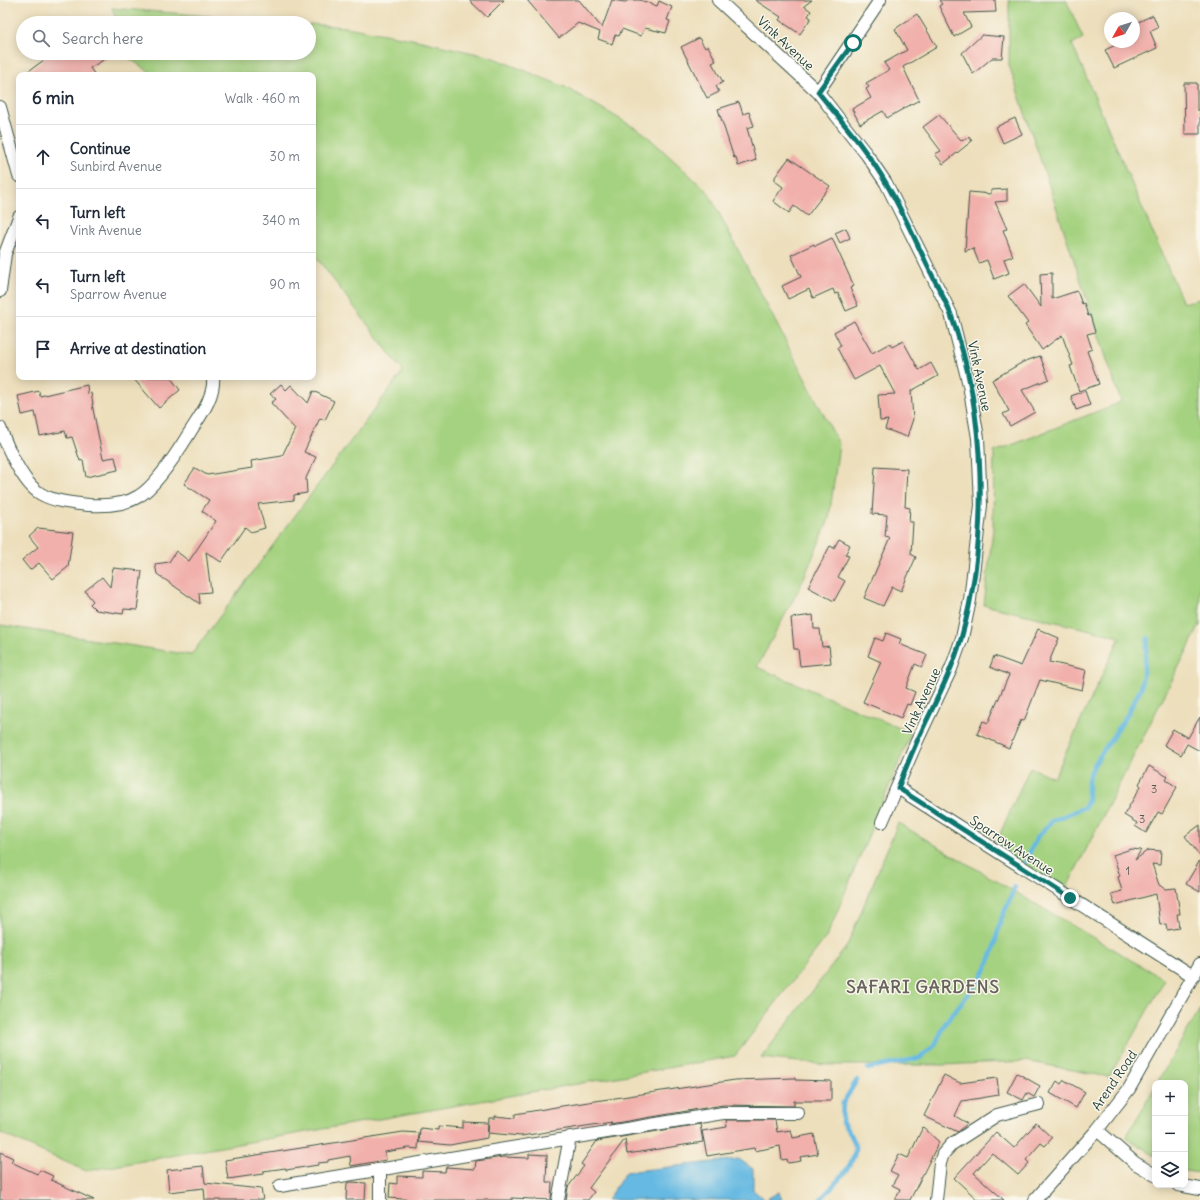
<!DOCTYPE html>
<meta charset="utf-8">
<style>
body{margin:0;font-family:Delius,sans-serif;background:#f2f2f3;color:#1f2937}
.controls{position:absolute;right:12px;bottom:12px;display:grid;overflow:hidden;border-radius:8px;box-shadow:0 2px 10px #0003}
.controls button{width:36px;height:36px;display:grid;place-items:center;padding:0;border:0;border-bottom:1px solid #e0e1e3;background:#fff;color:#1f2937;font:20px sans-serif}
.compass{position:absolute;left:1104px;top:12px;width:36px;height:36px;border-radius:50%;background:#fff;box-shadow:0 2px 10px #0003;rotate:231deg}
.stop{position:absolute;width:12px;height:12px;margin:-9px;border:3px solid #0f766e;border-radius:50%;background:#fff}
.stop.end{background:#0f766e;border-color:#fff;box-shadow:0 1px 4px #0008}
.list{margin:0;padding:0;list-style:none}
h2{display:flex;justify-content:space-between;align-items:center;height:52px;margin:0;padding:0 16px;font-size:17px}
h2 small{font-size:13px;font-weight:400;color:#747a83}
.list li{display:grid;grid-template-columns:26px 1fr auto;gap:12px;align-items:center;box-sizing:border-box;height:64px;padding:0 16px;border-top:1px solid #e0e1e3}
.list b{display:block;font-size:15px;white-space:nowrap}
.list p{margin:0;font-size:13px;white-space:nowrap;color:#747a83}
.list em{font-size:13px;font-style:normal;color:#747a83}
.icon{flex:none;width:22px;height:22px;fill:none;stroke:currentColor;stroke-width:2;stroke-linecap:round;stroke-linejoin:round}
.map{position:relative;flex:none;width:1200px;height:1200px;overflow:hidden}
.search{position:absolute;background:#fff;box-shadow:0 2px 10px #0003;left:16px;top:16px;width:300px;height:44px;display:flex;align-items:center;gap:10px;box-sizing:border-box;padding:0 14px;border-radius:22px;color:#747a83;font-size:15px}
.panel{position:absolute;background:#fff;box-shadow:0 2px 10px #0003;left:16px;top:72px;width:300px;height:308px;border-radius:8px}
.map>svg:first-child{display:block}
.green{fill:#a5d280;stroke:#62885a}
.water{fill:#66b9e2;stroke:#427b8b}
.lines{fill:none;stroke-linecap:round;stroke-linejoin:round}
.stream{stroke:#66b9e2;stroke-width:4.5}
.building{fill:#f1b0ac}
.street-casing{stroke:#3e5548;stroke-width:14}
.street{stroke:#fff;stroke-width:12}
.route{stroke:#0f766e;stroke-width:5}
.labels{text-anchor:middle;stroke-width:3;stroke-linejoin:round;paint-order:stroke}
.number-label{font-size:11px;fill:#545a52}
.street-label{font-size:13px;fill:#1f3d34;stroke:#fbf7ec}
.district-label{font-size:17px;font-weight:bold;letter-spacing:1px;fill:#68655e;stroke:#fbf7ec}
</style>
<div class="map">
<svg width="1200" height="1200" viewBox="0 0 1200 1200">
<rect width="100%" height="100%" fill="#fbf7ec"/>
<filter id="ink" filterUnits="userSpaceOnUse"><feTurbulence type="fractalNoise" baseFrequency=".025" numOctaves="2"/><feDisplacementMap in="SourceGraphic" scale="8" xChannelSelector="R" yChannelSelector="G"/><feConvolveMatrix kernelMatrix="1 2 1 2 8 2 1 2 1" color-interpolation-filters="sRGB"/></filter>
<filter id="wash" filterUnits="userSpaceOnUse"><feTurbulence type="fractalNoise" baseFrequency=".012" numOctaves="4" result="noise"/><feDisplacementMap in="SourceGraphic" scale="16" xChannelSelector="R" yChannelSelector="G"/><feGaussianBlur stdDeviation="0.9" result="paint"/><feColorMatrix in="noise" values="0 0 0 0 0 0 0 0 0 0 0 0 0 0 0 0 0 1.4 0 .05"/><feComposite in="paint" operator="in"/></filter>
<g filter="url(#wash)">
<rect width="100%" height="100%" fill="#eddfbc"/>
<path class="green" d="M1009,0H1066L1083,38L1072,44L1183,303L1200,299V625L1065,891L994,847L1030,767L1054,778L1120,637L984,605L993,529L994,452L1121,402L1009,65Z
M112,8L294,23H117Z
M309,24L346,27L417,40L491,57L565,87L644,133L708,192L839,444L829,519L800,587L757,667L911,733L827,936L735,1056L86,1171L0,1133V625L191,655L403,371L313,253V75H154L129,58L127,53H309Z
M898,823L1165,980L1109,1077L1026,1061L942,1065H827L761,1058L847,946Z
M1200,1009V1173L1185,1171V1083H1157Z
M1155,1087V1156L1126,1137Z"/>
<path class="water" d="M739,1159L753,1169V1190L765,1200L779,1192L782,1200H607L626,1172Z"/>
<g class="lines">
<path class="stream" d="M1024,864L1036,839L1052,821L1085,807L1088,800V779L1094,765L1127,715L1141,688L1148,638
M868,1069L920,1058L935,1045L946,1022L982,977L993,952L1000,922L1015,887
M820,1200C831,1187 854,1167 855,1150C856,1139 847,1130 842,1122L843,1103L857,1080"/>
</g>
<g id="blocks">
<path class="building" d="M469,0H504L487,17Z
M527,0H579L602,28L612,0L625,2L629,0H640L657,6L659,1L672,7L667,20L670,21L666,33L645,28L641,36L622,29L619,36L615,35L612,44L598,39L600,32L578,23L559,38Z
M755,0H812L804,6L811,11L808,16L811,18L800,34L779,20L781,17Z
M939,0H995L996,12L964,13L971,27L954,37L939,6L942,4Z
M917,14L937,47L903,67L919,100L887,118L883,111L860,124L852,109L871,98L866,89L869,87L866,83L889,70L884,63L907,50L895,29Z
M1153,15L1158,27L1150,31L1157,48L1114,68L1105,50L1122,42H1134V24Z
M982,35L1004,37L1002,58H992L973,74L962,53Z
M699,38L705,48L708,46L716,61L712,63L723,82L716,86L719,92L707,98L681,47Z
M38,53H115L90,68L95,75H23L44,60Z
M1184,83H1197V110H1200V134H1185Z
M739,102L743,114L749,112L754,126L747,128L756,160L738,166L736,157L734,158L718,109Z
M939,115L961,140L969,137L972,141L943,164L935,154L941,151L923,127Z
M1015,118L1022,134L1003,143L996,127Z
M789,158L830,186L807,216L794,206L789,213L773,201L783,187L775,181V177Z
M1007,189V201L995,202L1007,229L1003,230L1013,256L1004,259L1009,273L994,279L987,260L979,263L973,248L965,251L969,192L991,194V190Z
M846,228L850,238L840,243L835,233Z
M832,238L854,286L850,288L858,306L846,311L838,293L835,294L833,289L813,298L809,289L788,299L782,286L801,277L791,255L814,244L815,246Z
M1052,273V299L1077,291L1082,304L1084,303L1088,316L1090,315L1095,332L1087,334L1092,349L1087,351L1099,384L1079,391L1070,366L1073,365L1062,335L1042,350L1025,325L1028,323L1008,296L1024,284L1041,307L1040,274Z
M854,321L872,353L890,343L892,347L903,341L919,370L931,363L938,376L911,391L913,419L907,437L885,429L888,420L880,421L878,395L895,394L880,366L854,380L837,348L841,346L834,332Z
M1040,356L1049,379L1022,390L1035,412L1010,426L1003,414L1009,411L992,380L1023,362Z
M132,377H170L180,390L159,408Z
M281,384L286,390L291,385L308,403L313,391L334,401L325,420L320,418L304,452L316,457L306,478L307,493L294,495V500L258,504L265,528L251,532L245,527L221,562L206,552L211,592L199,593L200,604L157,574L155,564L169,562L176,551L189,561L216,521L202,511L209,500L184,484L195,468L207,475L252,468L251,461L282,456L295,429L271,403L276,399L270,394Z
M87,385L88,394L91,393L93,404H92L103,459L115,457L118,470L86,477L83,460L80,461L72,437L67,438L65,431L40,436L35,412L22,415L18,396L39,391L40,396Z
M1085,391L1090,405L1076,410L1071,396Z
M875,467L907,469L905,507L910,508L909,522H913L911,554L916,557L901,591L892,587L883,606L864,598L890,538L885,537L887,515L872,514Z
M38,528L73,532L68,567L53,579L39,563L30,570L22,560L38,547L29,536Z
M839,539L850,545L845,555L849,556L838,577L845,581L834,601L808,587L830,546L834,548Z
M113,568L142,571L137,610L124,609L123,614L96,610L90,604L93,601L85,591L102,577L110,587Z
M813,615L814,629H820L822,647L829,646L831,663L800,666L798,649H794L791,618Z
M1038,629L1059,638L1049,662L1086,670L1082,690L1040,680L1024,721L1021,720L1009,748L977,734L983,721L988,723L1009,675L990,667L994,656L1021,666Z
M886,633L901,639L899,644L927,655L922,667L915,664L906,688L915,692L910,705L907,704L901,718L863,702L881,662L868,656L875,638L883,641Z
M1200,717V751L1187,744L1181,755L1164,745L1173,729L1188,738Z
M1149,766L1168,777L1166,780L1177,787L1162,814L1158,812L1146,833L1135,826L1137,823L1124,815L1141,786L1139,784Z
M1200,825V856L1185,836Z
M1131,849L1141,850L1135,860L1148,850L1161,851L1160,865L1152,864L1159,885L1166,889L1176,888L1180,914H1177L1179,928L1167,930L1166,924L1160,925L1156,894L1115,905L1111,894L1122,891L1118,877L1120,876L1113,855Z
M1200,860V892L1186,884Z
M1017,1073L1040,1086L1034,1097L1027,1093L1023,1100L1007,1092Z
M944,1075L960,1083L997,1078L999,1095L962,1101L955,1116L967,1123L965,1126L958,1132L924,1116Z
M795,1078V1080L831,1081V1101H794V1106L723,1105L610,1124L612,1122L521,1136L488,1133L489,1118H495V1116L515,1118V1114L562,1106L735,1080Z
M1064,1080L1085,1092L1076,1108L1050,1093L1057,1081L1061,1084Z
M726,1120H775L777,1132L791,1130L793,1138L814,1134L818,1154L800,1157L801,1161L788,1163L787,1159L782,1160L780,1146L755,1151L754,1148L707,1156L702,1131L727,1127Z
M463,1122L488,1123L487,1138L450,1145L419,1142L420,1128L438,1130V1126L463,1128Z
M1036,1123L1052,1138L1045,1146L1041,1143L1026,1160L1029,1163L1018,1175L992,1153L974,1173L1004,1200H978L954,1178L996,1132L1014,1148Z
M700,1124L703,1142L627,1154L625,1139L589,1188L594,1192L588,1200H566L568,1187L584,1166L581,1164L597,1141Z
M923,1127L939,1142L910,1200H895L900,1189L892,1185L898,1175L890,1171L899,1154L908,1158Z
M403,1132L419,1133L418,1149L409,1148L385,1152L386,1160L351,1166L350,1156L328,1160V1162L318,1163V1165L286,1170V1168L263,1171V1174L228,1179L225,1160Z
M0,1152L13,1158L11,1162L37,1174L40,1170L53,1176L51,1180L94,1200H0Z
M529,1154L547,1155L546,1182H552L551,1200L512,1198V1200H416L389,1198L390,1183L397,1184V1176L422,1177V1171L445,1172L446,1167L475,1169L476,1161L503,1157L529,1158Z
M203,1166L205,1183L261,1189L263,1200H205L204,1188L169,1192L167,1170Z
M351,1182L366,1183L365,1200H346L347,1183Z"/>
</g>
</g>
<g filter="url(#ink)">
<use href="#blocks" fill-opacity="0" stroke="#3e5548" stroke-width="1"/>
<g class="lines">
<defs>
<path id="street" d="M718,0L818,92L867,155L886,183L951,314L969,385L978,438L981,505L970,600L962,638L951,669L917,741L882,822
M818,92L880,0
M0,107L19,176
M0,291L5,254L19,217
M0,428C7,447 23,484 41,494C55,502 73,503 89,505C105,506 125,505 139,496C156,486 179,450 190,432C200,416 215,397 213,377
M898,788L1193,976
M1097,1130L1135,1163L1155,1175
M1178,1185L1200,1189
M280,1186L723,1113H798
M380,1200V1170
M558,1200L570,1137
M936,1200L940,1163L943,1154L952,1144L997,1115L1039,1104
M1035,1200L1097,1130L1129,1089L1200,964"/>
</defs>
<use href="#street" class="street-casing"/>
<use href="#street" class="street"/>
</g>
</g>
<g class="lines" filter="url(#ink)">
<path class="route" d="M853,43L818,92C842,122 867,150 886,183C902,210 915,239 928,267C936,283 945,299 951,315C987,412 989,540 961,639C951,674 933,706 918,739C911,755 904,772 898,788L1070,898"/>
</g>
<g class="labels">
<g class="number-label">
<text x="1154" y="793">3</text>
<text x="1142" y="823">3</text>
<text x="1128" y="875">1</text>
</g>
<g class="street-label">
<text transform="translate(786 43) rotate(43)" y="5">Vink Avenue</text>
<text transform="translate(980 376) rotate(78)" y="5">Vink Avenue</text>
<text transform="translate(921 701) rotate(-65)" y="5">Vink Avenue</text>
<text transform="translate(1012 845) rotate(33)" y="5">Sparrow Avenue</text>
<text transform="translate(1114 1080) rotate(-56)" y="5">Arend Road</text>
</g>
<g class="district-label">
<text x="923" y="993">SAFARI GARDENS</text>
</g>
</g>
</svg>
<div class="controls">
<button>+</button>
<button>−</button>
<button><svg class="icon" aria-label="layers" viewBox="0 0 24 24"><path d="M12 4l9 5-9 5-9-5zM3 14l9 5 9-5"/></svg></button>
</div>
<svg class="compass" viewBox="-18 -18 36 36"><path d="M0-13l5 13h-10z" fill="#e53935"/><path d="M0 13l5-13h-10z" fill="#747a83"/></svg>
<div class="stop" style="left:853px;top:43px"></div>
<div class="stop end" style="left:1070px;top:898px"></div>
<div class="search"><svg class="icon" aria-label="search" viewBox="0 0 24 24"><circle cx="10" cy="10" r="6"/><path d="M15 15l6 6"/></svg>Search here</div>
<section class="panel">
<h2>6 min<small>Walk · 460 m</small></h2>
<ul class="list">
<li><svg class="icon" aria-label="ahead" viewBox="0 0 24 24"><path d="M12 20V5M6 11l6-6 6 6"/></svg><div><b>Continue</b><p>Sunbird Avenue</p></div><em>30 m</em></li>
<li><svg class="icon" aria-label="left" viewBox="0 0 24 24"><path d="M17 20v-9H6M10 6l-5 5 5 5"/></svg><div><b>Turn left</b><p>Vink Avenue</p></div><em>340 m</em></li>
<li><svg class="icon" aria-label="left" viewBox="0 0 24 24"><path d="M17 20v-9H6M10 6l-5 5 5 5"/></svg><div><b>Turn left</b><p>Sparrow Avenue</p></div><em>90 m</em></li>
<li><svg class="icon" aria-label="arrive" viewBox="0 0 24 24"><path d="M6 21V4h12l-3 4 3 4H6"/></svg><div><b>Arrive at destination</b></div></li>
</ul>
</section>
</div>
